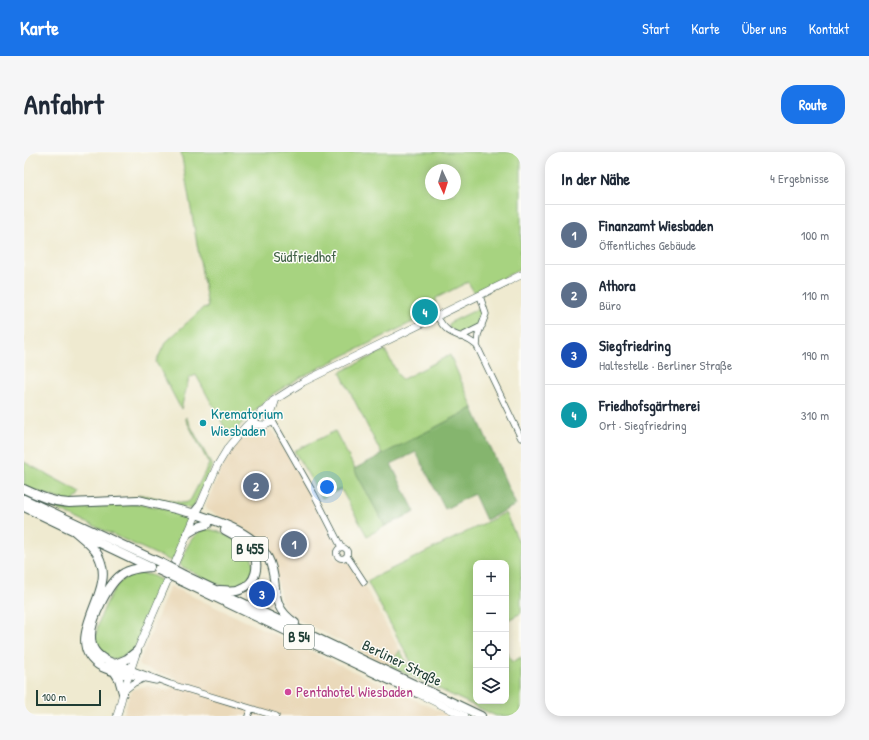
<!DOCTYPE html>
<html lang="de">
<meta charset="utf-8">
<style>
body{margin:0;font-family:"Patrick Hand",sans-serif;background:#f6f6f7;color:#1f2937}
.controls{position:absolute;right:12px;bottom:12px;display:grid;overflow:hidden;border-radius:8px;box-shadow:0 2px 10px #0003}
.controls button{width:36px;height:36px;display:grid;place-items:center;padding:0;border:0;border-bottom:1px solid #e0e1e3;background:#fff;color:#1f2937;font:20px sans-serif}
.compass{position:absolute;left:401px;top:12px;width:36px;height:36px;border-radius:50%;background:#fff;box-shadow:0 2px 10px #0003;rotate:176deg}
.scale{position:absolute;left:12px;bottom:10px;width:65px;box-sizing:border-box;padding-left:4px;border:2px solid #1f3d34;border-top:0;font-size:11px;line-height:14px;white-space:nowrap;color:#1f3d34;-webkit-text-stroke:3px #fdfcf7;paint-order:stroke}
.you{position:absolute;left:303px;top:335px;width:14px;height:14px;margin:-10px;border:3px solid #fff;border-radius:50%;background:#1a73e8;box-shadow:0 0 0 6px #1a73e833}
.badge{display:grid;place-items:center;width:26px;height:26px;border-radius:50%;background:#1a73e8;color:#fff;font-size:13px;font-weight:700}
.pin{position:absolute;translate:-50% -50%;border:2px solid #fff;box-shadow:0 1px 4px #0006}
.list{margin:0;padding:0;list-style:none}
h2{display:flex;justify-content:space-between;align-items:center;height:52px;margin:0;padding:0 16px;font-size:17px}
h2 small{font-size:13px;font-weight:400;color:#747a83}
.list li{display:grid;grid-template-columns:26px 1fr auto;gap:12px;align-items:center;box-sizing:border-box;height:60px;padding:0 16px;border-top:1px solid #e0e1e3}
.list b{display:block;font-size:15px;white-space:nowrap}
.list p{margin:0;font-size:13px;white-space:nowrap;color:#747a83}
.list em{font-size:13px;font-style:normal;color:#747a83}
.icon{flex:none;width:22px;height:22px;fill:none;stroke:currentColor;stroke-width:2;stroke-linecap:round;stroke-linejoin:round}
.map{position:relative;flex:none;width:497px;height:564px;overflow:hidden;border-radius:16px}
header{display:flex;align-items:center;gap:24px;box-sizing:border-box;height:56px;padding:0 20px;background:#1a73e8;color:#fff}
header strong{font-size:19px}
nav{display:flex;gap:22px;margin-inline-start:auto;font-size:14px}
.intro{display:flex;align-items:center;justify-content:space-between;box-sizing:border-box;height:96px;padding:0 24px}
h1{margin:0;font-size:28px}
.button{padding:10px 18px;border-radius:16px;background:#1a73e8;color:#fff;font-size:14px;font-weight:700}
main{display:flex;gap:24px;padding:0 24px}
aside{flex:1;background:#fff;border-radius:16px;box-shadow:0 2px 10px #0003}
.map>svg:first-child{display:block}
.built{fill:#ead9ba}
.green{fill:#a7d380;stroke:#63885a;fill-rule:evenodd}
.forest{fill:#85b56e;stroke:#527951}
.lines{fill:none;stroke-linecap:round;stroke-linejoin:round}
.minor-casing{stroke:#3e574b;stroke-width:7}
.major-casing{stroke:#3e574b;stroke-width:8}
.highway-casing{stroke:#3e574b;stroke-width:10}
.minor{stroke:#fff;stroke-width:5.5}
.major{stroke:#fff;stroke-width:7}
.highway{stroke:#fff;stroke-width:8}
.highway-bridge-casing{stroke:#3e574b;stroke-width:10;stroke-linecap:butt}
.highway-bridge{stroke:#fff;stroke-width:8}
.culture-dot{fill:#0f9aa8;stroke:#fdfcf7;stroke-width:1.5}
.hotel-dot{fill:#d1479c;stroke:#fdfcf7;stroke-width:1.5}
.labels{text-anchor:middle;stroke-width:3;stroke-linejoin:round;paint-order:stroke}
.shield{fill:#fdfcf7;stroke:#62766e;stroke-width:1}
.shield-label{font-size:14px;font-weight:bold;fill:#1f3d34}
.park-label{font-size:15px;fill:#416247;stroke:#fdfcf7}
.culture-label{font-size:15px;fill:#0d838f;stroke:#fdfcf7;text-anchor:start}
.street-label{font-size:15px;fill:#1f3d34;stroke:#fdfcf7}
.hotel-label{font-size:15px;fill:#b23c85;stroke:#fdfcf7;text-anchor:start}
</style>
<header>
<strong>Karte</strong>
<nav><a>Start</a><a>Karte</a><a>Über uns</a><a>Kontakt</a></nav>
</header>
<div class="intro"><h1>Anfahrt</h1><a class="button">Route</a></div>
<main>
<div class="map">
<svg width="497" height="564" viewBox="0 0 497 564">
<rect width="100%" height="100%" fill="#fdfcf7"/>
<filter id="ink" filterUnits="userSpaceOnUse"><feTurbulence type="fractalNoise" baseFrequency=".025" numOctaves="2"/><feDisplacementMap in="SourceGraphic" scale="8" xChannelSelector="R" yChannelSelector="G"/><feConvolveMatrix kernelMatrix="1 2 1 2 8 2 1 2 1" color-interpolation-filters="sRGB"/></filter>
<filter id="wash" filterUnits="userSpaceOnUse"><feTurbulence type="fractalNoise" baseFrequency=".012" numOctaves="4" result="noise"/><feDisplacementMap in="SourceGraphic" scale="16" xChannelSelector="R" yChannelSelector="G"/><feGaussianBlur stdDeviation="0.9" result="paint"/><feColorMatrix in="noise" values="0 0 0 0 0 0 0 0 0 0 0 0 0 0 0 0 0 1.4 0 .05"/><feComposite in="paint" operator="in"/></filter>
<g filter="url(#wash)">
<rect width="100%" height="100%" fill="#efead0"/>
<path class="built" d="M232,277L246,278L251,281L311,388L312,392L310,399V405L314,408L324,410L342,437L376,498L366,514L273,467L265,461L260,455L257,449L251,412L242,393L233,385L185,359L182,356V352L196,320L205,303L217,287L227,279Z
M146,434L426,564H99L105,544L109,538L116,535L124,534L146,539L153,526L117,515L115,511Z"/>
<path class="green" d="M157,0H497V117L450,140L444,130L412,146L411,159L277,225L249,242L216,273L206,285L172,223L165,226L157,257L132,210L141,191L180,155L181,156L184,155ZM407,18H431V42H407Z
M454,157L457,158L460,162L456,171L454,173L434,182L425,176V172L427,170Z
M361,198L377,228L426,203L449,256L358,303L316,220Z
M162,265L188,314L168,357L116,344L114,342L159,351L164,350L167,347L185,312L161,266Z
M311,279L361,374L343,384L317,337L298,346L270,299Z
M0,310L56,340L49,350L42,349L0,335Z
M23,350C50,350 150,347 166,368L149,410L22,352Z
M481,361L497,394V461L482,469V411H452V549H482V499L488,510L497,505V564H472L366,514L376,498L386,518L389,521H393L343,429Z
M180,377C195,377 220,390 227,404C234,419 223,436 206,435C188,433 171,421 155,413C161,400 166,383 180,377Z
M115,421L127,423L141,430C135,444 128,458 122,472C119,480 116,489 110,496C98,512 75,510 72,489C70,475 85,443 94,432C99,426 107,423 115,421Z"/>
<path class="forest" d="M449,256L492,353L462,368L450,342L421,357L392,300L367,312L391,360L361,374L330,317Z"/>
</g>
<g filter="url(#ink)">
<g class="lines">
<defs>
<path id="minor" d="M413,164C426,189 437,179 453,194L497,286
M436,185L458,174
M453,194L454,183L462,162L456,144
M248,268L290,342L317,395
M312.5 401a5.5 5.5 0 1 1 11 0a5.5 5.5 0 1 1-11 0Z
M323,404L340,430
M106,517L146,532L252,564
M104,523L132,529
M100,539L110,531L119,527
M224,564L227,557"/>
<path id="major" d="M223,276C231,272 234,272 241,273L246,271L248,266L247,262L251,250
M393,541L440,564
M93,564L99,541L113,499L193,314L205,294L221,275L227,269L234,265L237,260L241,259L249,249L279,230L497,123"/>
<path id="highway" d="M0,337C15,344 28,350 45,351L114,348L168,361L171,360L175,355
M0,347L137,411
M0,355L126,415
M172,362C196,370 231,381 244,406C257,430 242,452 271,471
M48,377C57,385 68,392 74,403C78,411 80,421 78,430C74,457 42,495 78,515C86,519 96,521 104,523
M164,381L174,375L184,372
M160,423L457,564
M157,429L393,541
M195,438C202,438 210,440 216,437C233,432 236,412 228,399C221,389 211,383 201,378
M91,512L103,507L113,499
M106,517C95,513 79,510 71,499C68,495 67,490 67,485C66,468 85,429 100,421C108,416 117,416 126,415
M90,519L95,527L99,541"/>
</defs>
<use href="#minor" class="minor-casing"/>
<use href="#major" class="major-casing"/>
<use href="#highway" class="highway-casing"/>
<use href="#minor" class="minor"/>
<use href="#major" class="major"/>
<use href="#highway" class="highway"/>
<defs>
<path id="highway-bridge" d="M137,411L160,423
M134,418L157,429"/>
</defs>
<use href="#highway-bridge" class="highway-bridge-casing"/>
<use href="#highway-bridge" class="highway-bridge"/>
</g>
</g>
<circle class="culture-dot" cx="179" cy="271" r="4"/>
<circle class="hotel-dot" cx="264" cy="540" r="4"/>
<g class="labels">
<g class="shield">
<rect x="208" y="385" width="36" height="24" rx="3"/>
<rect x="260" y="473" width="30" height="24" rx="3"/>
</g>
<g class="shield-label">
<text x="226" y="402">B 455</text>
<text x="275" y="490">B 54</text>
</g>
<g class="park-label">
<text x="281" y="110">Südfriedhof</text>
</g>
<g class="culture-label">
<text x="187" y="267">Krematorium<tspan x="187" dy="17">Wiesbaden</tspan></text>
</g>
<g class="street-label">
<text transform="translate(378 511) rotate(26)" y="5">Berliner Straße</text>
</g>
<g class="hotel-label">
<text x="272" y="545">Pentahotel Wiesbaden</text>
</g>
</g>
</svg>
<div class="controls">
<button>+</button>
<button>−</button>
<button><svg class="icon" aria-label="locate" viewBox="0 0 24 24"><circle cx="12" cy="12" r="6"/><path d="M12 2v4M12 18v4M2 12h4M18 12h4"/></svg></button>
<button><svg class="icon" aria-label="layers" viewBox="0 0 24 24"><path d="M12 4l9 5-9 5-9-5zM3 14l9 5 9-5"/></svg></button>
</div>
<svg class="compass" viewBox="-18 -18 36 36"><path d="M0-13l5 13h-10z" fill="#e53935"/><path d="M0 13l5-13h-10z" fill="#747a83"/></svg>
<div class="scale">100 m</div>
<div class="you"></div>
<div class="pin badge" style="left:270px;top:392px;background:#5c6f8a">1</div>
<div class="pin badge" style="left:232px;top:334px;background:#5c6f8a">2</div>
<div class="pin badge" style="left:238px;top:442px;background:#1a4fb4">3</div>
<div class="pin badge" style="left:401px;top:160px;background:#0f9aa8">4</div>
</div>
<aside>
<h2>In der Nähe<small>4 Ergebnisse</small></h2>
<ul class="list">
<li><span class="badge" style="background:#5c6f8a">1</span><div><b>Finanzamt Wiesbaden</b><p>Öffentliches Gebäude</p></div><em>100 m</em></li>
<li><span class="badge" style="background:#5c6f8a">2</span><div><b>Athora</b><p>Büro</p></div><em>110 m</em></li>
<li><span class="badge" style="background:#1a4fb4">3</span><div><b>Siegfriedring</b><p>Haltestelle · Berliner Straße</p></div><em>190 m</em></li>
<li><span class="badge" style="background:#0f9aa8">4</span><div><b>Friedhofsgärtnerei</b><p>Ort · Siegfriedring</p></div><em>310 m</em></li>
</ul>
</aside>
</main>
